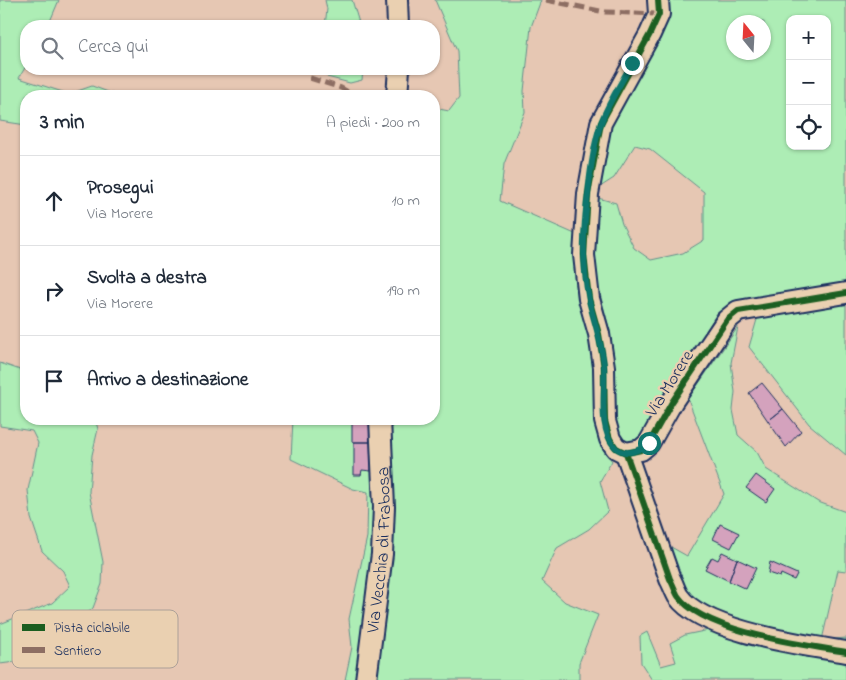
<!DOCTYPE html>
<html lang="it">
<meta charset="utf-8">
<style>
body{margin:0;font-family:"Indie Flower",sans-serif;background:#f6f6f7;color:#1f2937}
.controls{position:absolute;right:15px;top:15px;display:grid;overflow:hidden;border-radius:10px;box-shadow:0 1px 4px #0004}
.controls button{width:45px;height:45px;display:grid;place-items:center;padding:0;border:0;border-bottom:1px solid #e0e1e3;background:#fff;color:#1f2937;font:25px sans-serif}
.compass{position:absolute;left:726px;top:15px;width:45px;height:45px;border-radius:50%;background:#fff;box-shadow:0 1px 4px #0004;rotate:342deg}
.stop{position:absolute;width:15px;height:15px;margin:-11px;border:4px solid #0f766e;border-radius:50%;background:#fff}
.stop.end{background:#0f766e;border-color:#fff;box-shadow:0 1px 5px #0008}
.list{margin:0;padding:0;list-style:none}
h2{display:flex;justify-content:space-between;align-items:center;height:65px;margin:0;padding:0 20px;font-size:21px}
h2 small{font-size:16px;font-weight:400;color:#747a83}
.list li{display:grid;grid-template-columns:32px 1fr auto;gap:15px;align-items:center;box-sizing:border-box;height:90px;padding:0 20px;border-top:1px solid #e0e1e3}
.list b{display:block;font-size:19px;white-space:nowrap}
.list p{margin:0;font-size:16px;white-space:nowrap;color:#747a83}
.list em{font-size:16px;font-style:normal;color:#747a83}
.icon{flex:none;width:28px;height:28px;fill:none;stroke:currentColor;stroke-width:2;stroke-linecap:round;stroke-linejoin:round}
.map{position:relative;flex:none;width:846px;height:680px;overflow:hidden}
.search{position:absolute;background:#fff;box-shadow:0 1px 4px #0004;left:20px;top:20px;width:420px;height:55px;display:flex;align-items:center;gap:12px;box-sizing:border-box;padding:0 18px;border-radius:20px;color:#747a83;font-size:19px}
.panel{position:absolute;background:#fff;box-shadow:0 1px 4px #0004;left:20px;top:90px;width:420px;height:335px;border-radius:20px}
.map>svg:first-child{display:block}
.green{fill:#adedb5;stroke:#648e8a;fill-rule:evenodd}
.building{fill:#d4a2bd;stroke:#1b2f5e}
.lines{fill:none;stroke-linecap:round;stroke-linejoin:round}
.minor-casing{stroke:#1b2f5e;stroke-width:24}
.minor{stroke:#ead0b1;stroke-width:20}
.quiet{stroke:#8d6e63;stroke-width:5;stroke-dasharray:10 5;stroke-linecap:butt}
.cycleway-casing{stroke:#ead0b1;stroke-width:9}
.cycleway{stroke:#1b5e20;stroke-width:6}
.route{stroke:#0f766e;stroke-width:6}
.labels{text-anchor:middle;stroke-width:4.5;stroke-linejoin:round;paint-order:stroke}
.street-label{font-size:18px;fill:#1b2f5e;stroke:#ead0b1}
.key{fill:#ead0b1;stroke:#aca098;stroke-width:1}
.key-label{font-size:14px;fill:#1b2f5e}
</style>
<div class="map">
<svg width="846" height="680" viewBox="0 0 846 680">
<rect width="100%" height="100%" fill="#e6c7b3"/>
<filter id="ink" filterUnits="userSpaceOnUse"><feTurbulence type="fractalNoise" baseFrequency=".02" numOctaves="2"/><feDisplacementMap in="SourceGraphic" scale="10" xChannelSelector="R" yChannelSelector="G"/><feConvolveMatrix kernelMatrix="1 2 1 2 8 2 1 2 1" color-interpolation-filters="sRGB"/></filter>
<g filter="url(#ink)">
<path class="green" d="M0,0H59L48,26H26V66L19,78L69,94L92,86L119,96H26V125L0,121Z
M325,0H352L360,26H325L327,9Z
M435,0H541L531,27L524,91L525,112L504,164L500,201L575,234L576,284L591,344L598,428L603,449L612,461L600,481L608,511L589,529L557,548L542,581L565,602L598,615L579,663V680H376L393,542L389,419H434V108L449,111L459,98L457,51Z
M665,0H846V284L736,301L717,313L651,423L638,440L623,442L614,429V370L610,332L599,290L593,255L598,198L616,203L622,224L634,248L651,260L683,253L704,240V192L650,149L635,145L614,178L600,187L608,131L666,24ZM790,19H827V146H790ZM734,22H764V52H734Z
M326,69H363L362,80L350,83L327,77Z
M846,303V455L809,424L749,347L758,316Z
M738,327L731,363L735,392L733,410L738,435L757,452L766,469L818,502L846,512V571L838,570L822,640L846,638V645C821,640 796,634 771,628C720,617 675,609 671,547L687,556L724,494L688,399Z
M0,363L26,372V419H95L98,429L92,455L89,492L103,562L102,584L93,608L78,622L23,661L0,664V624L52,603L70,586L63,571L42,551L31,518L28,490L38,443L32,431L0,426Z
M293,419H372L375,516L356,680H345L352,647L349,619L367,537L368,492L353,489L291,459Z
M709,630L775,649L846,663V680H652L641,663L640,636L647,632L661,666L676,662L670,643L685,635Z"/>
<path class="building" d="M762,383L783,409L768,421L749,393Z
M783,409L801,431L786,447L768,421Z
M352,422L371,423L372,442H352Z
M354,442H372L371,471L362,470L361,475H354Z
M756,475L775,489L766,502L746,488Z
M720,524L739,533L731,548L713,539Z
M722,552L737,559L729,581L705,569L712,557L718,560Z
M737,559L756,568L746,589L729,581Z
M770,562L797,574L794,580L781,574L780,577L768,573Z"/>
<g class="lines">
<defs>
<g id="minor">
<path d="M397,0L398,26"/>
<path d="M658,0L659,14L650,34L601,123L588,194L584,255L589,299L599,334L604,367L605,421L610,439L616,448L626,453L641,450L649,443L672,402L727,320L738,311L846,293"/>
<path d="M397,96L399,69"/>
<path d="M626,453L670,579C673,584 675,591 678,596C703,632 805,645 846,652"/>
<path id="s1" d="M366,680L382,554L384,507L380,419"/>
</g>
</defs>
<use href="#minor" class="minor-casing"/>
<use href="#minor" class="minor"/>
<path class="quiet" d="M546,0L605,12L659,14
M310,78L341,88L355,96"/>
<defs>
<path id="cycleway" d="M658,0L659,14L650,34L601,123L588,194L584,255L589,299L599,334L604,367L605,421L610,439L616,448L626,453L641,450L649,443L672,402L727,320L738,311L846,293
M626,453L670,579C673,584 675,591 678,596C703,632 805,645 846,652"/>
</defs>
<use href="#cycleway" class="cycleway-casing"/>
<use href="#cycleway" class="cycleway"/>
</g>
</g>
<g class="lines" filter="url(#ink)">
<path class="route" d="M632,63C622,82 608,103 601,123C594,143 590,173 588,194C583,228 582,266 589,300C594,322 602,343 604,366C606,390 597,428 615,447C625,457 640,451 649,443"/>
</g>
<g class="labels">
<g class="street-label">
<text transform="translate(669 383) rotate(-58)" y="6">Via Morere</text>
<text dy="6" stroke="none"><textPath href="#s1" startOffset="131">Via Vecchia di Frabosa</textPath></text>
</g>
</g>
<rect x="12" y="610" width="166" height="58" rx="8" class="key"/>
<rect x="22" y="624" width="23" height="7" fill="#1b5e20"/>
<rect x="22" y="647" width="23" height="6" fill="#8d6e63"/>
<g class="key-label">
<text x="54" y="632">Pista ciclabile</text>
<text x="54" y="655">Sentiero</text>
</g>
</svg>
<div class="controls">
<button>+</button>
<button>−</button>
<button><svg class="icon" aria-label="locate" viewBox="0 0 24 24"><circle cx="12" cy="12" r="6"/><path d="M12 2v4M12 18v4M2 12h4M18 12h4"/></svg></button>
</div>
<svg class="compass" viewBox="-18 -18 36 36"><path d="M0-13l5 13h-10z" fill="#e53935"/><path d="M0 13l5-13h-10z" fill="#747a83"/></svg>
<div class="stop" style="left:649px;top:443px"></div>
<div class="stop end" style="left:632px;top:63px"></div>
<div class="search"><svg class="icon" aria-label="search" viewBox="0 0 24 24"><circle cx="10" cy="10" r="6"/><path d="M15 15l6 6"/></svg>Cerca qui</div>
<section class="panel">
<h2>3 min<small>A piedi · 200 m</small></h2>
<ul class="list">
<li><svg class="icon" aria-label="ahead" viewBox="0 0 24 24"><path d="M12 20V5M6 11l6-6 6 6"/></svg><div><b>Prosegui</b><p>Via Morere</p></div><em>10 m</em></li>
<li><svg class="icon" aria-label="right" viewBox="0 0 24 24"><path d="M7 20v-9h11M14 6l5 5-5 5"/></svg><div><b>Svolta a destra</b><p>Via Morere</p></div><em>190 m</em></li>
<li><svg class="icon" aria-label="arrive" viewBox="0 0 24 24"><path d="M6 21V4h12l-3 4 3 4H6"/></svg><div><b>Arrivo a destinazione</b></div></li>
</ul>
</section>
</div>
